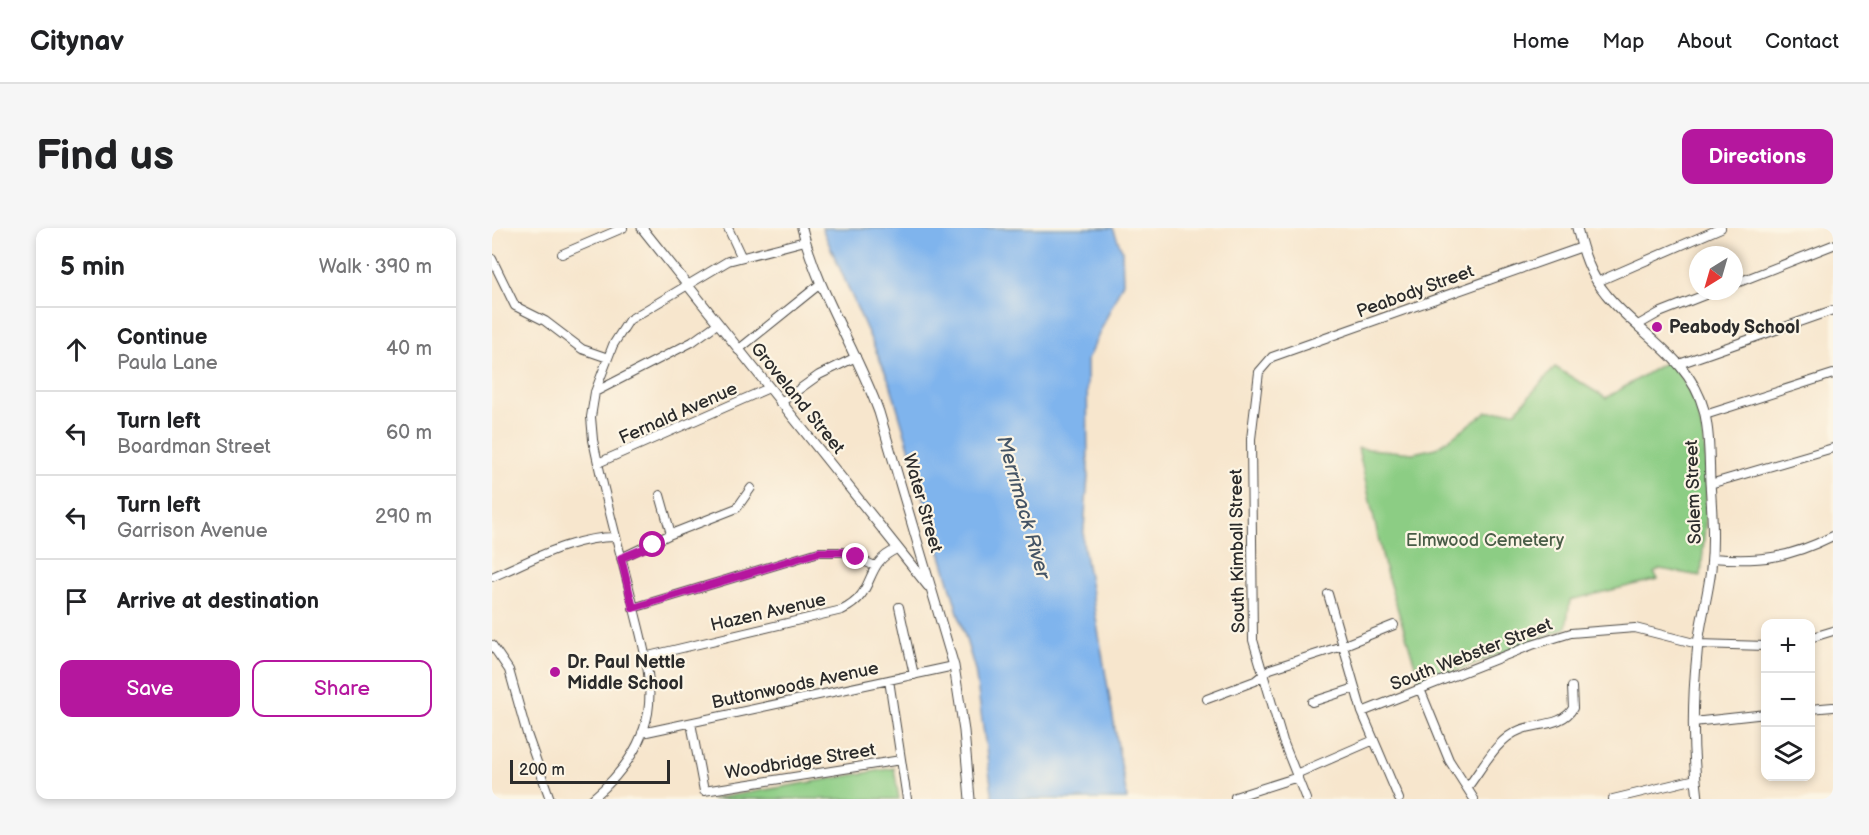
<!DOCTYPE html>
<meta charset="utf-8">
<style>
body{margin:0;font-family:"Balsamiq Sans",sans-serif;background:#f6f6f6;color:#202124}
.controls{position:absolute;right:18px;bottom:18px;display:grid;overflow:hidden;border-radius:12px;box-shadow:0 3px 9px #0003}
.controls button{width:54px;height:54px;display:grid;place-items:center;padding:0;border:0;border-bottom:2px solid #e0e0e0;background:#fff;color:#202124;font:30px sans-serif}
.compass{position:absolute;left:1197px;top:18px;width:54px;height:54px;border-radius:50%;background:#fff;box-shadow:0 3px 9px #0003;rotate:217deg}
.scale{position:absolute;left:18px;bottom:15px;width:160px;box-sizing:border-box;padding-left:6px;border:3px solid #2b2b2b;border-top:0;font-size:16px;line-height:21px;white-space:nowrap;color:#2b2b2b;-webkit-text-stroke:4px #fcf5e5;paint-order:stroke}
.stop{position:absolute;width:18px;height:18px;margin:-14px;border:4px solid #b5179e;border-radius:50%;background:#fff}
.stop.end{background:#b5179e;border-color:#fff;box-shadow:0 2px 6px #0008}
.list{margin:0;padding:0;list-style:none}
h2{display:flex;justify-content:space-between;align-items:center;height:78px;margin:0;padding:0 24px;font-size:26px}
h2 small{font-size:20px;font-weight:400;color:#757577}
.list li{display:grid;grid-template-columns:39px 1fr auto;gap:18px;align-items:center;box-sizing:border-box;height:84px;padding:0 24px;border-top:2px solid #e0e0e0}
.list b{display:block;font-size:22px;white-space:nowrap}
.list p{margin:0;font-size:20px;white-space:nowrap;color:#757577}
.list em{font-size:20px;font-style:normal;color:#757577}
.actions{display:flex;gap:12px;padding:18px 24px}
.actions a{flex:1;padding:14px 0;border:2px solid #b5179e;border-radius:12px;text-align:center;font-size:21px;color:#b5179e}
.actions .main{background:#b5179e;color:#fff}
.icon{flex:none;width:33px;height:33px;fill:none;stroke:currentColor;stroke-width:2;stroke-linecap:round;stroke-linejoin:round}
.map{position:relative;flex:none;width:1341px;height:571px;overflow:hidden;border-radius:12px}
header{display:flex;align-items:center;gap:36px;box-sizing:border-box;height:84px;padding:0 30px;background:#fff;border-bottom:2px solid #e0e0e0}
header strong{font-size:28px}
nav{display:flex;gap:33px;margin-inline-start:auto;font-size:21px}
.intro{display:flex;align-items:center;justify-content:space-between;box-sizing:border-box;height:144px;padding:0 36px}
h1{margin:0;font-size:42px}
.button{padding:15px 27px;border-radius:12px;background:#b5179e;color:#fff;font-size:21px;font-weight:700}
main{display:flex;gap:36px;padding:0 36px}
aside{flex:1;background:#fff;border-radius:12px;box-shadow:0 3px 9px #0003}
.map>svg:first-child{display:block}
.green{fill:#8ccd84;stroke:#5c7c58;stroke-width:1.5}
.water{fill:#7fb4ed;stroke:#55708c;stroke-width:1.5}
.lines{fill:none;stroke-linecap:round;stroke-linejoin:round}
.minor-casing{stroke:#4a4743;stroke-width:10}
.major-casing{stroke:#4a4743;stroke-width:11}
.minor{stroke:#fff;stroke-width:8}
.major{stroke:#fff;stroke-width:9}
.route{stroke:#b5179e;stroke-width:8}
.poi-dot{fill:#b5179e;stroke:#fcf5e5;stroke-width:2}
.labels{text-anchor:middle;stroke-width:4.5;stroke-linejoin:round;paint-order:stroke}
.street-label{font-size:18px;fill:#2b2b2b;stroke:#fcf5e5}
.poi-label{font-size:18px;font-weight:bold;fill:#2b2b2b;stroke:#fcf5e5;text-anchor:start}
.park-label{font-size:18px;fill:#485c46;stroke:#fcf5e5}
.water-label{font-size:20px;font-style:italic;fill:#445465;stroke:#fcf5e5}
</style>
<header>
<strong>Citynav</strong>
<nav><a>Home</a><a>Map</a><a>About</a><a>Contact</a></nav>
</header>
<div class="intro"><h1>Find us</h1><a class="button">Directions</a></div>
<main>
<aside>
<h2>5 min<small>Walk · 390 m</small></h2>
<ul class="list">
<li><svg class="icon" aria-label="ahead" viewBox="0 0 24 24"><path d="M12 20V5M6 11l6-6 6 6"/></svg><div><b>Continue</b><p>Paula Lane</p></div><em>40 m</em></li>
<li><svg class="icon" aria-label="left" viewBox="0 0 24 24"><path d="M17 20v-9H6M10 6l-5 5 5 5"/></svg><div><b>Turn left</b><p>Boardman Street</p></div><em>60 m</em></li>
<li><svg class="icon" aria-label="left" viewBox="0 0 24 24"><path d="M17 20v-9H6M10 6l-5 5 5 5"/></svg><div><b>Turn left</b><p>Garrison Avenue</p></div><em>290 m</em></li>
<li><svg class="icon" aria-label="arrive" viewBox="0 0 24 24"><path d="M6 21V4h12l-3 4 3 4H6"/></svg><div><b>Arrive at destination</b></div></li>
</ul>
<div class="actions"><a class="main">Save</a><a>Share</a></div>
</aside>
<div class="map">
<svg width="1341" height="571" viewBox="0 0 1341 571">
<rect width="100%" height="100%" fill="#fcf5e5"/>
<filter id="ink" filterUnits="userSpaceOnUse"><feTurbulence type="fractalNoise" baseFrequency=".0167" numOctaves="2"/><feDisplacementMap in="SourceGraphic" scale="12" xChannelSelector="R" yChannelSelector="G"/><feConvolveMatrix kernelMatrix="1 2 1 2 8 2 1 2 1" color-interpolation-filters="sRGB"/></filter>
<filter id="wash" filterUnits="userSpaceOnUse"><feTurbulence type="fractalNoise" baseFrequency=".008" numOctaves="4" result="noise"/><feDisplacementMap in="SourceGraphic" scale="24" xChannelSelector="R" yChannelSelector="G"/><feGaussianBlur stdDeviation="1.35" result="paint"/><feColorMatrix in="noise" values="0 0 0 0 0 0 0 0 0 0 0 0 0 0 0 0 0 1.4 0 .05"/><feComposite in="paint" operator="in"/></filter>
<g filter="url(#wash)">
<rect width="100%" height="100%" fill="#f7e6cd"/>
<path class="green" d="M1176,133C1228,185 1214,280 1209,348L1168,341L1162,345L1166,351L1078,372L1074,400L929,456L894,344L866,220L921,225L944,220L995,184L1024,183L1063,139L1114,170Z
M402,540L407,571H220Z"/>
<path class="water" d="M330,0H621L630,22L631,54L595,132L596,248L591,314L635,571H501L483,442L398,155Z"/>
</g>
<g filter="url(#ink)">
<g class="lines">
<defs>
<path id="minor" d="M236,0L249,28
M70,26L131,0
M0,31L23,78L53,93L90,121L116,130
M1105,54L1229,0
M1242,56L1341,17
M1146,97L1167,85L1223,63
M246,122L328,56
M1187,136L1341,82
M103,164L200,114L225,96
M288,175L327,147L364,129
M1213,187L1341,146
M106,235L277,160
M1218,256L1341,220
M168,267L179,306
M129,330L179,306L245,280L259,260
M1220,330C1268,334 1297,330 1341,308
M0,349C40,332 80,309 124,309
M836,366L870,484L907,571
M407,379L422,447
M141,380L327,324H351L383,338
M1318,410L1341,403
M0,417L17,442L35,506L58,571
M152,429L350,382C386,365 370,336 405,321
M397,452L415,571
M928,461L957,532L982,571
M715,471L763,453L778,441L850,418L902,397
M820,474L863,460
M1318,481L1341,479
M870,484L1040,417L1079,405L1143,400L1206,416L1274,418
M1201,494L1274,486
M199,495L212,563L409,532
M150,505L462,438
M804,546L882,512
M975,560C990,541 1004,511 1028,502C1046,495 1071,498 1081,480L1080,459
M100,571C128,548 149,521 156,485C162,448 148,407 140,372C127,319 112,266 101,212L99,189L103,164L121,117L137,92L236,33L313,13
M743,571V569L806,549
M814,571L791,513L761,412L759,211L767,144L780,129L1090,19
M1121,571L1204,551"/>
<path id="major" d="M150,0L436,358
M310,0C326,65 364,121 387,184L462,438L472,503L478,571
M1085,0C1091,24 1098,47 1114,66C1146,106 1198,129 1212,182C1218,206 1217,230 1218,254C1220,283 1222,312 1219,341C1216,369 1207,397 1205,426C1200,474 1200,523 1206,571"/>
</defs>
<use href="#minor" class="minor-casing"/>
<use href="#major" class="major-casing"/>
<use href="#minor" class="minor"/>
<use href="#major" class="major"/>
</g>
</g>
<g class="lines" filter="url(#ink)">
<path class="route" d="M161,317L129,330L141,380L327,324H351L364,329"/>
</g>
<g class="poi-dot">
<circle cx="1165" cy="99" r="6"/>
<circle cx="63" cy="444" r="6"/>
</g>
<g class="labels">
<g class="street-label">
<text transform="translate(923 63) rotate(-20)" y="6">Peabody Street</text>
<text transform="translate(306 170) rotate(51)" y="6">Groveland Street</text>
<text transform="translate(186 185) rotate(-24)" y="6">Fernald Avenue</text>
<text transform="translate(1201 264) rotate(-92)" y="6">Salem Street</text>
<text transform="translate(431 275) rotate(74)" y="6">Water Street</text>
<text transform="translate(745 323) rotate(-91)" y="6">South Kimball Street</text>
<text transform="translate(276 384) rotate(-13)" y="6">Hazen Avenue</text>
<text transform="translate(979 426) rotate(-21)" y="6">South Webster Street</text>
<text transform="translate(303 457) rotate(-12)" y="6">Buttonwoods Avenue</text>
<text transform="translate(308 533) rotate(-9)" y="6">Woodbridge Street</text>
</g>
<g class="poi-label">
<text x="1177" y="105">Peabody School</text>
<text x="75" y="440">Dr. Paul Nettle<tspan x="75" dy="21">Middle School</tspan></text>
</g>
<g class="park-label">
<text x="993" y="318">Elmwood Cemetery</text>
</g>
<g class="water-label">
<text transform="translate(532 279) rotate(74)" y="7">Merrimack River</text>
</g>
</g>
</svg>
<div class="controls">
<button>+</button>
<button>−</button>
<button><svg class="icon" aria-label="layers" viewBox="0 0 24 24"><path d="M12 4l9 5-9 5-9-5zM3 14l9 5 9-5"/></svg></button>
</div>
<svg class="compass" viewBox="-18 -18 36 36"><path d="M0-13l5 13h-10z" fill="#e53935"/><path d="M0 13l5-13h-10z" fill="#757577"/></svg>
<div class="scale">200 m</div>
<div class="stop" style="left:161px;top:317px"></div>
<div class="stop end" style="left:364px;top:329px"></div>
</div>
</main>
